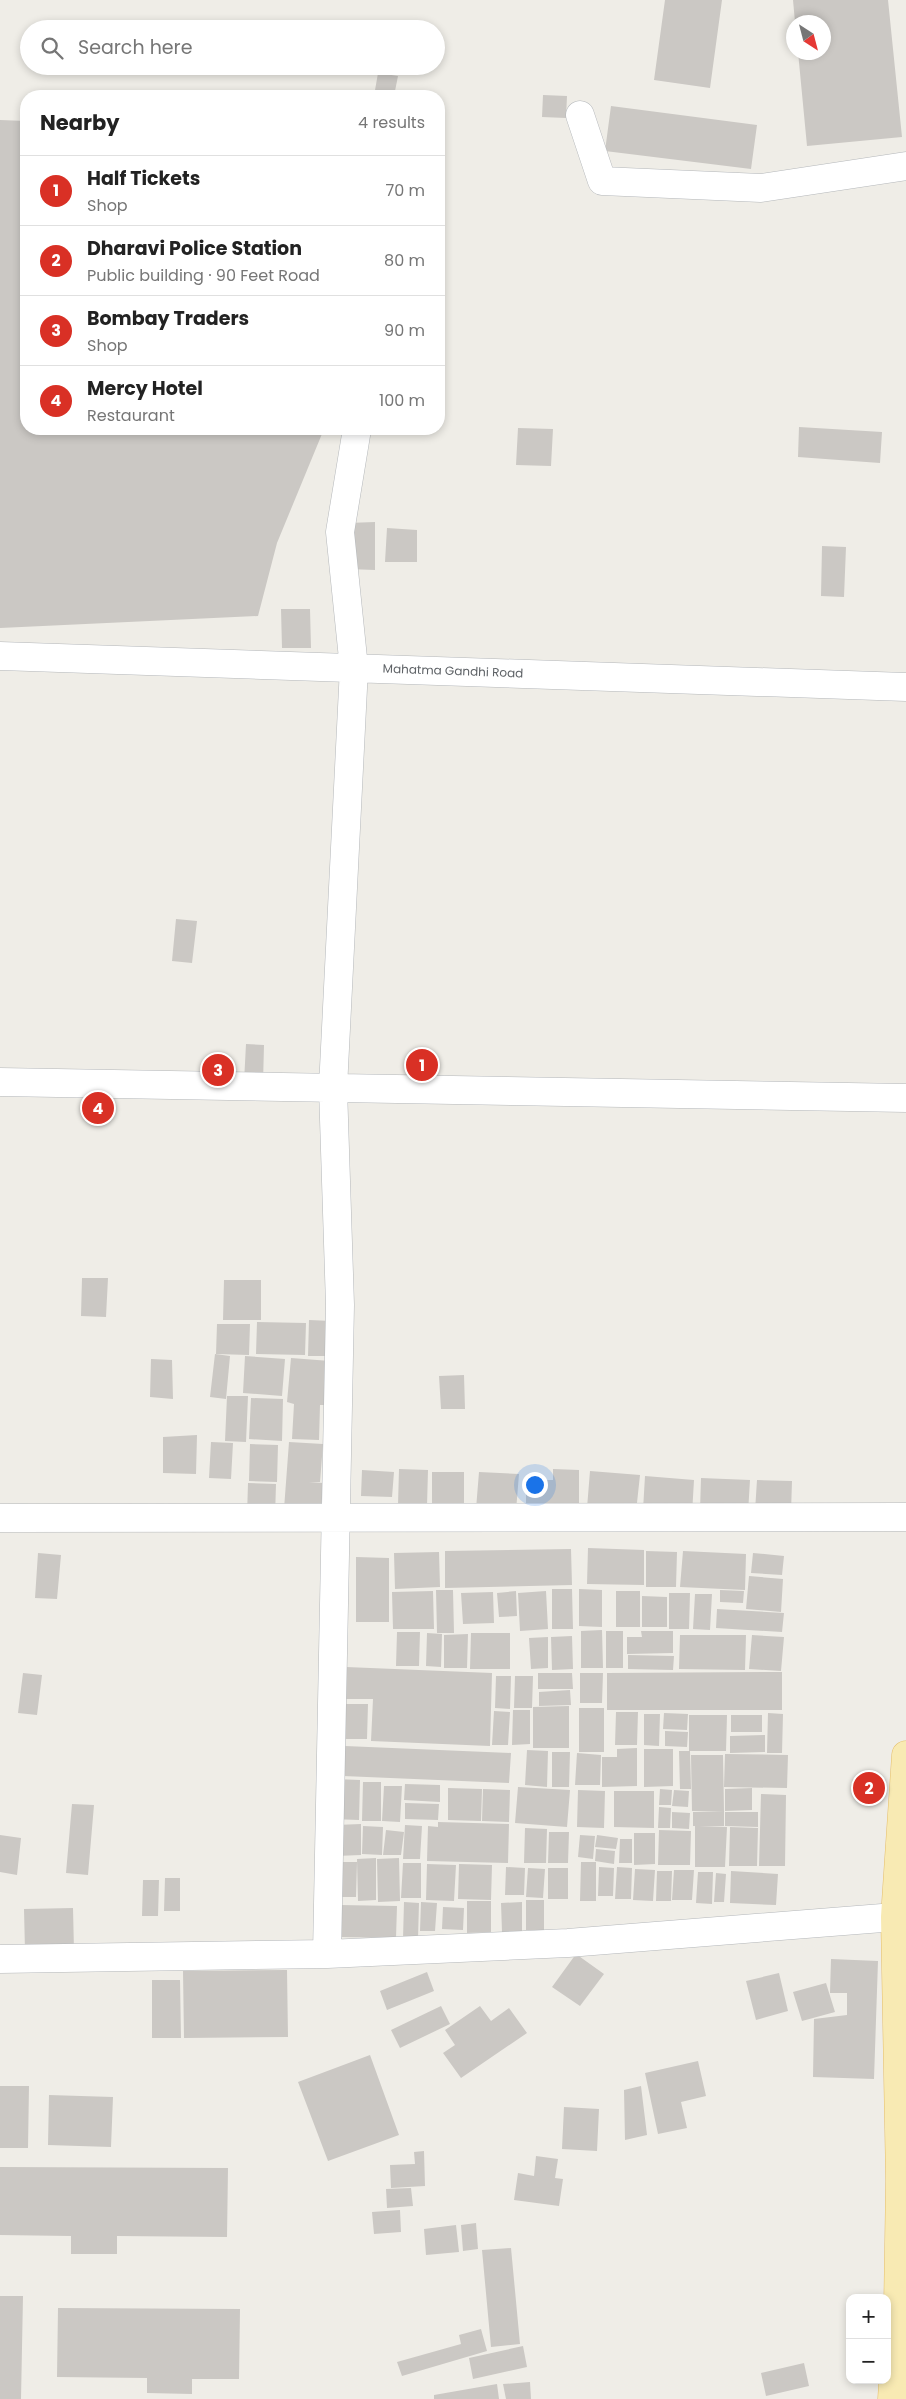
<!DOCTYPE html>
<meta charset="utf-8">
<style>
body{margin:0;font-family:Poppins,sans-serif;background:#f2f2f2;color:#222}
.controls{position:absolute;right:15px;bottom:15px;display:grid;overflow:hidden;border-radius:10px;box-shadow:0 2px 8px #0003}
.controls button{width:45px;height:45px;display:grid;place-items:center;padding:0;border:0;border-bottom:1px solid #e0e0e0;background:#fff;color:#222;font:25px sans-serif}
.compass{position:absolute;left:786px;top:15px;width:45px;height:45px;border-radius:50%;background:#fff;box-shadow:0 2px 8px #0003;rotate:144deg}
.you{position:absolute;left:534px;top:1484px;width:18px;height:18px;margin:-12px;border:4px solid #fff;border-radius:50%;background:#1a73e8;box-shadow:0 0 0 8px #1a73e833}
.badge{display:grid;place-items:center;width:32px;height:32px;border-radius:50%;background:#d93025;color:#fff;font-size:16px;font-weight:700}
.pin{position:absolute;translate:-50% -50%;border:2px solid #fff;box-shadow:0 1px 5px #0006}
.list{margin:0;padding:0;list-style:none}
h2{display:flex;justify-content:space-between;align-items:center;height:65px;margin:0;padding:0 20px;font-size:21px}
h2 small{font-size:16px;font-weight:400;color:#767676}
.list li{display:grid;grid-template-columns:32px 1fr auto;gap:15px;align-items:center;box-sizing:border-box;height:70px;padding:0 20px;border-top:1px solid #e0e0e0}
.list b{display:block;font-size:19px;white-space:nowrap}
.list p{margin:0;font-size:16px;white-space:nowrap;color:#767676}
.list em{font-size:16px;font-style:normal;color:#767676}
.icon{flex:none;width:28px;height:28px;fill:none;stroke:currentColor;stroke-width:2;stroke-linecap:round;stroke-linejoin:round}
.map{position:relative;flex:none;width:906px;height:2399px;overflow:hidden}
.search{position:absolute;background:#fff;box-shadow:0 2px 8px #0003;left:20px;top:20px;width:425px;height:55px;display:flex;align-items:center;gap:12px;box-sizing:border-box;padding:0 18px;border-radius:28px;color:#767676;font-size:19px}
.panel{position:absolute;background:#fff;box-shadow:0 2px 8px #0003;left:20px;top:90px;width:425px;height:345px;border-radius:20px}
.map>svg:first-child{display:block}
.building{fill:#cbc8c4}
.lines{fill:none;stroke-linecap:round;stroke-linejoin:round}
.minor-casing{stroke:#b4b7ba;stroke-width:29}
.major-casing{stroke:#e5be6a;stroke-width:29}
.minor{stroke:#fff;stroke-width:28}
.major{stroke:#f8eab3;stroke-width:28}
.labels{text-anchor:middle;stroke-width:4.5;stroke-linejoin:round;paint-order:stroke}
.street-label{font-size:12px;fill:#5e6266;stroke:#fff}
</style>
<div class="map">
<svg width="906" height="2399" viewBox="0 0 906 2399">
<rect width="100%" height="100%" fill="#efede7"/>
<path class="building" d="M665,0H722L710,88L654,80Z
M793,0H888L902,137L807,146L798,52H824V22H795Z
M378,73L398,76L394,96H374Z
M543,95L567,96L566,118L542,117Z
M611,106L757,125L751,169L605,151Z
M0,120L26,121V429H324L277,543L258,616L0,628Z
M799,427L882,432L880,463L798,457Z
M518,428L553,429L551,466L516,465Z
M375,522V570L348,569V523Z
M387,528L417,530V562H385Z
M822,546L846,547L844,597L821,596Z
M281,609H310L311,648H282Z
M176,919L197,921L192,963L172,961Z
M246,1044L264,1045L263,1083L244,1082Z
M82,1278H108L106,1317L81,1316Z
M224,1280H261V1320H223Z
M309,1320L332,1321L331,1356H308Z
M257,1322L306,1323L305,1355L256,1354Z
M217,1324H250L249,1355L216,1354Z
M215,1354L230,1356L226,1399L210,1397Z
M245,1356L285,1359L282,1396L243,1393Z
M291,1358L330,1361L327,1405H320L319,1440L292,1439L294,1404L287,1402Z
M151,1359L172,1360L173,1399L150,1397Z
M464,1375L465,1409H441L439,1376Z
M227,1396H248L246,1442L225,1441Z
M251,1398L283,1399L282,1441L249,1439Z
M197,1435L196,1474L163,1473V1437Z
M211,1442L233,1443L231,1479L209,1478Z
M289,1442L323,1444L320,1482H309L323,1483L321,1512L284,1509Z
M250,1444L278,1445L277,1482L249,1481Z
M399,1469L428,1470L427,1506L398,1505Z
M553,1469L579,1470V1510L526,1511V1480H553Z
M362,1470L394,1472L392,1497L361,1496Z
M590,1471L640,1475L636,1512L587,1508Z
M432,1472H464V1509L432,1508Z
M479,1472L519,1474L516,1511L476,1509Z
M645,1476L694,1480L692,1514L643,1510Z
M701,1478L750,1480L748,1513L700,1511Z
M757,1480L792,1481L791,1512L755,1511Z
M248,1483L276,1484L275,1517L247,1516Z
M588,1548L644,1550V1585L587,1584Z
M571,1549L572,1585L445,1588V1551Z
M646,1551L677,1552L676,1587H646Z
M683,1551L746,1554L745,1590L680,1587Z
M439,1552L440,1587L395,1589L394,1553Z
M38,1553L61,1555L57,1599L35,1598Z
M753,1553L784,1556L782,1575L751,1573Z
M356,1557L389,1558V1622H356Z
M749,1576L783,1579L781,1612L746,1609Z
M552,1589H572L573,1629H552Z
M579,1589L602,1590V1627L579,1626Z
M436,1590H453L454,1633H437Z
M720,1590L744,1591L743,1603L720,1602Z
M433,1591L434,1629H393L392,1592Z
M516,1591L517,1616L499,1617L497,1593Z
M546,1591L548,1629L520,1631L518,1593Z
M616,1591H640V1627H616Z
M493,1592L494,1623L463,1624L461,1593Z
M669,1593H690L689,1629H669Z
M695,1594H712L710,1630L693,1629Z
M642,1596L667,1597V1627H642Z
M717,1609L784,1613L782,1632L716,1628Z
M602,1630L603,1668H581V1631Z
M606,1631H623V1668H606Z
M641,1631H673V1653L627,1654V1637H642Z
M397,1632H420L419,1666H396Z
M427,1633L442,1634L441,1667L426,1666Z
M471,1633H510V1669H470Z
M468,1634L467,1668H444V1635Z
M680,1635H746L745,1670L679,1669Z
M752,1635L784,1637L781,1671L749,1669Z
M572,1636L573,1669L552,1670L551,1637Z
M548,1637V1668L531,1669L529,1638Z
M628,1655L674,1656L673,1670L628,1669Z
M346,1667L492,1673L490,1746L371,1741L373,1699H345Z
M782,1672V1710H607V1673Z
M23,1673L42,1675L37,1715L18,1713Z
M538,1673H572L573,1689H538Z
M580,1673H603L602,1703H580Z
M496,1676H511L510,1709L495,1708Z
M515,1676H533L532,1708H514Z
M570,1690L571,1705L539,1706V1692Z
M341,1704H368L367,1739H340Z
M569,1706V1748H533V1707Z
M579,1708H604V1752H579Z
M513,1710H530V1744L512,1745Z
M494,1711L510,1712L508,1745H492Z
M616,1712H638L637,1745H615Z
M664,1713L688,1714L687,1730L663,1729Z
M768,1713L783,1714L782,1753H767Z
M644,1714H660L659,1746L644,1745Z
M689,1715H727L726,1751H690L691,1789H680L679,1751H689Z
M731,1715H762V1732H731Z
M665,1731L688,1732L687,1747L665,1746Z
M765,1735V1752L730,1753V1736Z
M345,1746L511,1753L509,1783L343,1776Z
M637,1748V1786L602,1787V1757H617V1749Z
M644,1749H673V1786L644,1787Z
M527,1750L548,1751L547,1787L525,1785Z
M552,1752H570L569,1787H552Z
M577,1753L601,1755L600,1785H575Z
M725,1754L788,1755L787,1788L724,1787Z
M691,1755H723L724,1811H692Z
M334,1779L360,1780L359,1820L332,1819Z
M363,1782H381V1821H362Z
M405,1784L440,1785V1802L404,1800Z
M384,1786H402L400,1822L382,1821Z
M518,1787L570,1790L567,1827L515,1823Z
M448,1788L482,1789L481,1821L448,1820Z
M752,1788V1810L725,1811V1789Z
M483,1789L510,1790L509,1822L482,1821Z
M660,1789L672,1790L671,1805H659Z
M578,1790L605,1791L604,1828L577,1827Z
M674,1790L689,1791L688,1807L672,1806Z
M614,1791H654V1828L614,1827Z
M761,1794L786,1795L785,1866H759Z
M405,1803L439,1804L438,1820L405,1819Z
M72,1804L94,1805L88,1875L66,1873Z
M659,1807L671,1808L670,1828H658Z
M724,1811V1826H699L727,1827L725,1867H695V1826H693V1812Z
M672,1812L690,1813L689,1829L672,1828Z
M725,1812H758V1827L725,1826Z
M438,1822L509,1824L508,1863L427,1861L428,1826L438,1827Z
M361,1824V1855L336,1856V1825Z
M405,1825L422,1826L420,1859H403Z
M363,1826L383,1827L382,1855L362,1854Z
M730,1827L758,1828L757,1866H729Z
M525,1828L547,1829L546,1863H524Z
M386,1830L404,1832L401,1855H383Z
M659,1830L691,1831L690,1865H658Z
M549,1832H569L568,1863H548Z
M634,1833H655V1864L634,1865Z
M0,1835L21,1838L17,1875L0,1872Z
M580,1835L595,1836L593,1859L578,1857Z
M597,1835L618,1838L616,1849L595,1847Z
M620,1839H632V1863H619Z
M596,1849L615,1851L614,1864L595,1861Z
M376,1858V1900L358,1901L357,1859Z
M399,1858L400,1901L378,1902L377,1859Z
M337,1862H357L356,1897H337Z
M581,1862H596V1901H580Z
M403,1863H421V1898H401Z
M427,1864L456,1865L454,1901L426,1900Z
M459,1864L492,1865L491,1900L458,1899Z
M506,1867L525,1868L524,1895H505Z
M599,1867L614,1868L613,1896H598Z
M617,1867L632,1868L631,1899H615Z
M528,1868L545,1869L543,1898L526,1897Z
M548,1868H568V1899H548Z
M635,1869L655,1870L653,1901L633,1900Z
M674,1870H694L692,1900H672Z
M657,1871H672L671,1901H656Z
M731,1871L778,1874L776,1905L730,1903Z
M698,1872H713L712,1904L696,1903Z
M716,1873L726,1874L724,1902H714Z
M165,1878H180V1911H164Z
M143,1880H159L158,1916H142Z
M526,1900H544V1930H526Z
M467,1901H491V1932L467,1933Z
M404,1902L419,1903L418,1939H403Z
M421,1902L437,1903L435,1931H420Z
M522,1902V1931L502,1932L501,1903Z
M340,1905L397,1906L396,1938L339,1937Z
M443,1907L464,1908L463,1930L442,1929Z
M73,1908L74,1951H25L24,1909Z
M576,1954L604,1974L580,2006L552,1987Z
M831,1959L878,1961L874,2079L813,2077L814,2019L847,2015V1993H830Z
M287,1970L288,2037L184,2038L183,1971Z
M427,1972L434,1991L387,2010L380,1991Z
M779,1973L788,2011L756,2020L746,1981Z
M152,1980H180L181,2038H152Z
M826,1983L835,2012L802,2021L793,1992Z
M441,2006L450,2024L400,2048L391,2030Z
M480,2006L491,2021L509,2008L527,2033L461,2078L443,2053L455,2045L445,2030Z
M370,2055L399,2135L328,2161L298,2082Z
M698,2061L706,2096L681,2102L687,2128L658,2134L645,2073Z
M0,2086H29L28,2148H0Z
M641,2086L647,2135L625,2140L624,2090Z
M49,2095L113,2097L111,2147L48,2145Z
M564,2107L599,2109L597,2151L562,2149Z
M424,2151L425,2186L391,2188L390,2165L415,2164L414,2152Z
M536,2156L558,2159L555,2178L563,2179L559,2206L514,2200L518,2173L534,2176Z
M0,2167L228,2168L227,2237L117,2236V2254H71V2236L0,2235Z
M411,2188L413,2206L387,2208L386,2189Z
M400,2210L401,2232L374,2234L372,2212Z
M476,2223L478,2249L463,2251L461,2225Z
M456,2225L459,2252L426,2255L424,2229Z
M511,2248L520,2344L491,2347L482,2250Z
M0,2296H23L21,2399H0Z
M58,2308L240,2309L239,2379H192V2394L147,2393V2378L57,2377Z
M481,2329L487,2351L402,2376L397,2362L461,2344L459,2335Z
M523,2346L527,2367L473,2379L469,2358Z
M804,2363L809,2386L766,2396L761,2373Z
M530,2382L531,2399H506L503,2384Z
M497,2384L499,2399H434V2395Z"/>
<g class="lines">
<defs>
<path id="minor" d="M580,115L602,181L761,188L906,166
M0,656L906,687
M0,1082L906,1098
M0,1518L906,1517
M327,1954L340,1305L333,1088L354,668L340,532L357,429
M0,1959L327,1954L568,1943L895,1917"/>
<path id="major" d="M892,2399L898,2305L900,2181L895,1917L906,1755"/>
</defs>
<use href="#minor" class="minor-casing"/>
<use href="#major" class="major-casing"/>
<use href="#minor" class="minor"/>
<use href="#major" class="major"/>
</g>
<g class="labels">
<g class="street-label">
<text transform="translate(453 671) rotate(2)" y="4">Mahatma Gandhi Road</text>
</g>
</g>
</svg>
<div class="controls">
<button>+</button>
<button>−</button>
</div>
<svg class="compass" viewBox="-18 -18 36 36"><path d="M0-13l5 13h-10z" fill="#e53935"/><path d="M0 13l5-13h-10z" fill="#767676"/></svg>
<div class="you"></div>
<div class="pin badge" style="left:422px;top:1065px">1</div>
<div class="pin badge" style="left:869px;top:1788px">2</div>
<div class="pin badge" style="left:218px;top:1070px">3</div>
<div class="pin badge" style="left:98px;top:1108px">4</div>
<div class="search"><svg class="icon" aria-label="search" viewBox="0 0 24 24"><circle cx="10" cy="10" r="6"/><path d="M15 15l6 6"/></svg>Search here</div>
<section class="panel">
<h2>Nearby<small>4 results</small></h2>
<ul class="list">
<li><span class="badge">1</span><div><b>Half Tickets</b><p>Shop</p></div><em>70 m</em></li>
<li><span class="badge">2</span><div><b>Dharavi Police Station</b><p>Public building · 90 Feet Road</p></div><em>80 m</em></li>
<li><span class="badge">3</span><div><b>Bombay Traders</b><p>Shop</p></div><em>90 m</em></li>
<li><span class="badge">4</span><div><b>Mercy Hotel</b><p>Restaurant</p></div><em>100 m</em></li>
</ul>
</section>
</div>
